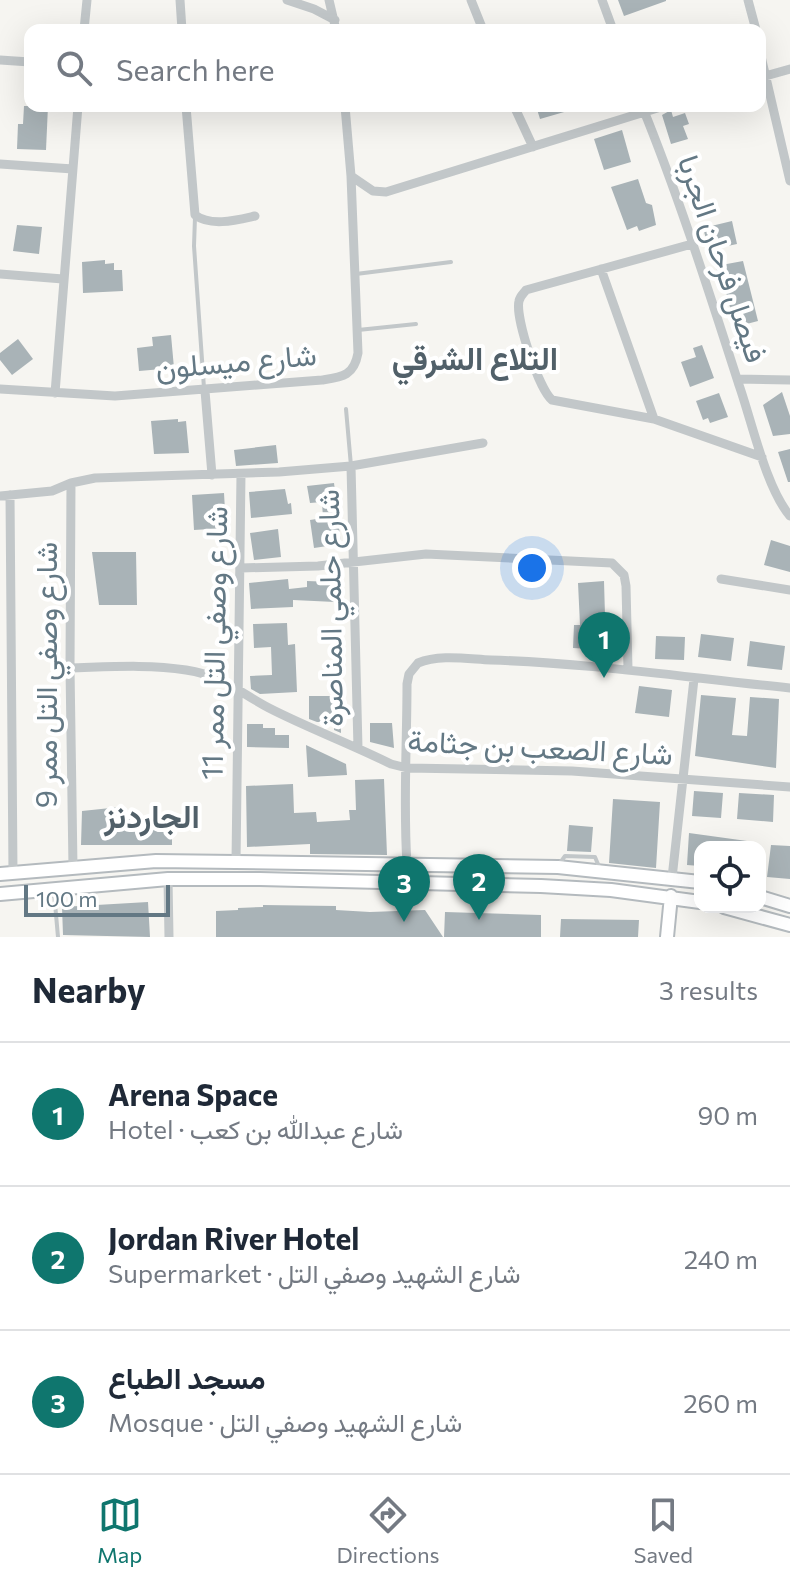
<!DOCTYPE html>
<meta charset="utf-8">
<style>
body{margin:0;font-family:Commissioner,Vazirmatn,sans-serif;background:#f2f2f3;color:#1f2937}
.controls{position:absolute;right:24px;bottom:24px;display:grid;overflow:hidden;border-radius:16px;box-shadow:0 8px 32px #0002}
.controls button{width:72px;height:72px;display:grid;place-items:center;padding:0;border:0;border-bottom:2px solid #e0e1e3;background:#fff;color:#1f2937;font:40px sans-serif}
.scale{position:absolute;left:24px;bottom:20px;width:146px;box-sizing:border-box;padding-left:8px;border:4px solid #637884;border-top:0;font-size:22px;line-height:28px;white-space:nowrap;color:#637884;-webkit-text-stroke:6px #fff;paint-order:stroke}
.you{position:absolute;left:532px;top:568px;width:28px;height:28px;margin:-20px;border:6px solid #fff;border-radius:50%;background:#1a73e8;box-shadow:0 0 0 12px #1a73e833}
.badge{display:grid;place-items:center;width:52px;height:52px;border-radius:50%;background:#0f766e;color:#fff;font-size:26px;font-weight:700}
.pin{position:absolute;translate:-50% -66px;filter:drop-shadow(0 2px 4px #0008)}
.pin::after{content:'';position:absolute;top:42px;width:28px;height:24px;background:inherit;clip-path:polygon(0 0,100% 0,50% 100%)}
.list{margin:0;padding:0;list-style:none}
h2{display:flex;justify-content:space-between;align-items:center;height:104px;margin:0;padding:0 32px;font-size:34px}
h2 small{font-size:26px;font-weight:400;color:#747a83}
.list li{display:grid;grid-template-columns:52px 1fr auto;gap:24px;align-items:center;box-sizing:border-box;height:144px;padding:0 32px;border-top:2px solid #e0e1e3}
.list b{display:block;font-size:30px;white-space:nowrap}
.list p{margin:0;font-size:26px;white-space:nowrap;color:#747a83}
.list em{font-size:26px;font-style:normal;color:#747a83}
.icon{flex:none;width:44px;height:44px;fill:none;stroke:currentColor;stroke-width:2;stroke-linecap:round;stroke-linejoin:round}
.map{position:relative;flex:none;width:790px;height:937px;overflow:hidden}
.search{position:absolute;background:#fff;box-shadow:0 8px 32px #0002;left:24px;right:24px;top:24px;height:88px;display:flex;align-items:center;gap:20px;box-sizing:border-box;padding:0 28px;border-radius:16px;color:#747a83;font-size:30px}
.sheet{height:536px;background:#fff}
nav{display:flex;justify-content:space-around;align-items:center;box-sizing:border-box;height:112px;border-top:2px solid #e0e1e3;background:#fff;font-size:22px;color:#747a83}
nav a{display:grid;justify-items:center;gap:4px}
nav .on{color:#0f766e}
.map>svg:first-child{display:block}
.building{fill:#a9b3b7}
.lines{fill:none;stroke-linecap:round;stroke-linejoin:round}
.secondary-casing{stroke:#b4babe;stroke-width:16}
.lane{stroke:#c2c7c9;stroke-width:4}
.street{stroke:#c2c7c9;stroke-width:9}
.secondary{stroke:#fff;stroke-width:12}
.labels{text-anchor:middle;stroke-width:8;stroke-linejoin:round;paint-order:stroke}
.street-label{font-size:30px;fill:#637884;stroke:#fff}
.neighbourhood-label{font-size:32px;font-weight:bold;fill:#516069;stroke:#fff}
</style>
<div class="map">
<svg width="790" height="937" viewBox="0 0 790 937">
<rect width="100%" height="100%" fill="#f6f5f1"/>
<path class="building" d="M618,0H666V1L624,16Z
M24,106H48L46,150L17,149L18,124H23Z
M536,106H577L578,108L540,119Z
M671,110L673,117L685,113L689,124L683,126L688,139L671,144L662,115Z
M622,130L631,162L604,170L594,139Z
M638,179L646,203L652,205L656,225L639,231L637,226L627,230L611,187Z
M732,221L737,244L709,250L703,228Z
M17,225L42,227L39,254L13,251Z
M105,260V264L114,263V270H122L123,291L83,293L82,262Z
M743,261L758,321L735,327L725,288L721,289L716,266Z
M171,335L174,368L139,371L137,348L153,346L152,337Z
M18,339L33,359L12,375L0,360V353Z
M702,345L714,378L690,387L681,362L696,357L693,348Z
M782,392L790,416V434L773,436L763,405Z
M719,393L728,417L710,423L708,418L703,420L696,401Z
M178,419V422L186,421L189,453L154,454L151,421Z
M276,445L278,463L236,466L234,450Z
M790,449V482H788L778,452Z
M334,483L335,491H338L339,502L336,503L341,544L314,548L310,520L323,518L322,502L310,503L307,486Z
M285,489L288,504L291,503L292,514L251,518L249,492Z
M224,493L226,528L194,530L192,495Z
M278,529L281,557L254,560L250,533Z
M771,540L790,546V572L764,565Z
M92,552H136L137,605H99Z
M288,579L289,589L307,587V581L332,582L331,584H335V602L293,600V607L251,609L249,583Z
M604,581L606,650L573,648L574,625H580L578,583Z
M287,623L288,645L295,644L297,692L260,694L251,689L250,676L272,675L271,647L254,648L253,624Z
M701,634L734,638L731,661L698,657Z
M656,636L685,637L684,660L655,659Z
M750,641L785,646L782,670L747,666Z
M639,686L672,690L669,717L635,713Z
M701,695L736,698L732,735L747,736L750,697L779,699L776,768L695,756Z
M309,696H340L341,733L334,730V722H317L309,719Z
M370,723H392L394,748L370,742Z
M247,724H263V728H275V735H289V748L247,747Z
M306,745L346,764L347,775L308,777Z
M384,779L387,855L310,854V844L247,847L246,786L293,784L294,813L316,812L317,822L350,820L349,810H356L355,780Z
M694,791L723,793L721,818L692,816Z
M739,793L774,795L773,822L737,819Z
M613,799L660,802L656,868L609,863Z
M120,807L123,819H172V845H81L82,811Z
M569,825L593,827L591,852L567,851Z
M689,833L747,841V847H700V866L687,865Z
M771,845L790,846V879L767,877Z
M148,902L150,937L63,935L62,907Z
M263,905L336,906V910L370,912L425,910L443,937H216V911L238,910V908L263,907Z
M445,912L541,915V937H444Z
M561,919L639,920L638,937H560Z"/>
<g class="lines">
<defs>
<path id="secondary" d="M0,874L156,861L236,862L558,867L700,882
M0,894L168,879H260L541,886L611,890L700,902
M760,897L790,906
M724,907L790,925
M667,937L671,896"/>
</defs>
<use href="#secondary" class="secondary-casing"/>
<path class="lane" d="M195,217L194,246L204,388
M356,274L451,262
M358,330L416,324
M346,409L351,466
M560,863L565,856L595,857L600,869
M54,892L58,937"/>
<path class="street" d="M180,0L182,30
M287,0L314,9L335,20
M329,0L336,30
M471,0L483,30
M602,0L613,30
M748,0L756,30
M84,30L87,0
M760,52L790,181
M0,60L30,62
M762,77L790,69
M186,106L195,215C211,227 237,220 255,216
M514,106L533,147
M642,106C679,197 709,292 739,385C752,422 766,488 790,516
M0,164L73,169
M351,176L373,191L386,192L664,106
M692,244L526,290C523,294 520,296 519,301C515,318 539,389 552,400L654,419L762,457
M601,269L654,419
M0,274L63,279
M738,379L790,380
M0,389L115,396L322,380C342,377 354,376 358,353L351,176L345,106
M205,391L212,475
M55,393L78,106
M351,466L358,748
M71,483L70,668L73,867
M10,495L13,873
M0,496L52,491L71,483L95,478L279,472L351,466L483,443
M241,568L318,566L426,554L612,563L624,575L626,586L628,669
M721,579L790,590
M70,668C108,667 148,664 186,670C224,676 237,691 269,708C308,728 351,744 391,764L407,768L572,771L790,787
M236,862L241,474
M407,864C403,804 407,745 407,684L409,674L418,663C439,654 468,659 491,660C591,663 690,678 790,688
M672,878L694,679
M168,879L169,937"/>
<use href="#secondary" class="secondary"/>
</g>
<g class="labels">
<g class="street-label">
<text transform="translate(722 259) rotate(71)" y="10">فيصل فرحان الجربا</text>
<text transform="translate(236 362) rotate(-5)" y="10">شارع ميسلون</text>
<text transform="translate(331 608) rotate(-91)" y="10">شارع حلمي المناصرة</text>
<text transform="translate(215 643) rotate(-89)" y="10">شارع وصفي التل ممر 11</text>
<text transform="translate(47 675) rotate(-90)" y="10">شارع وصفي التل ممر 9</text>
<text transform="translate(540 748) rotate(3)" y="10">شارع الصعب بن جثامة</text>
</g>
<g class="neighbourhood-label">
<text x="475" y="370">التلاع الشرقي</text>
<text x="152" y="828">الجاردنز</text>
</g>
</g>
</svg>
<div class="controls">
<button><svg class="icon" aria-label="locate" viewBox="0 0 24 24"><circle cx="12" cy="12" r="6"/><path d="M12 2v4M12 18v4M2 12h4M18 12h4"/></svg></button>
</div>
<div class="scale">100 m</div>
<div class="you"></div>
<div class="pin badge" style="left:604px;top:678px">1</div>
<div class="pin badge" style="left:479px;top:920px">2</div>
<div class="pin badge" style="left:404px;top:922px">3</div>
<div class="search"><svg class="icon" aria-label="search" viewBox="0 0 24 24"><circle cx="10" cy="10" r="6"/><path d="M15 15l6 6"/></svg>Search here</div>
</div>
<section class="sheet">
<h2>Nearby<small>3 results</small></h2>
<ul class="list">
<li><span class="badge">1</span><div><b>Arena Space</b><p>Hotel · شارع عبدالله بن كعب</p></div><em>90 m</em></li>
<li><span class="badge">2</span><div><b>Jordan River Hotel</b><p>Supermarket · شارع الشهيد وصفي التل</p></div><em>240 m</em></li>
<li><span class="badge">3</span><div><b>مسجد الطباع</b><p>Mosque · شارع الشهيد وصفي التل</p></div><em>260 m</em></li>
</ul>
</section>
<nav>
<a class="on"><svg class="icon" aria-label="map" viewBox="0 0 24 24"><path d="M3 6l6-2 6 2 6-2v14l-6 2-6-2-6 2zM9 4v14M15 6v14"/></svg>Map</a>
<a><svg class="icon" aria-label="directions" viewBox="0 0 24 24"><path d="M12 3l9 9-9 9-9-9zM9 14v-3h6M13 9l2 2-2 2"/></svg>Directions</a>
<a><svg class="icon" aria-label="saved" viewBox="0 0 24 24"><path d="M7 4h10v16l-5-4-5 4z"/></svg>Saved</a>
</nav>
